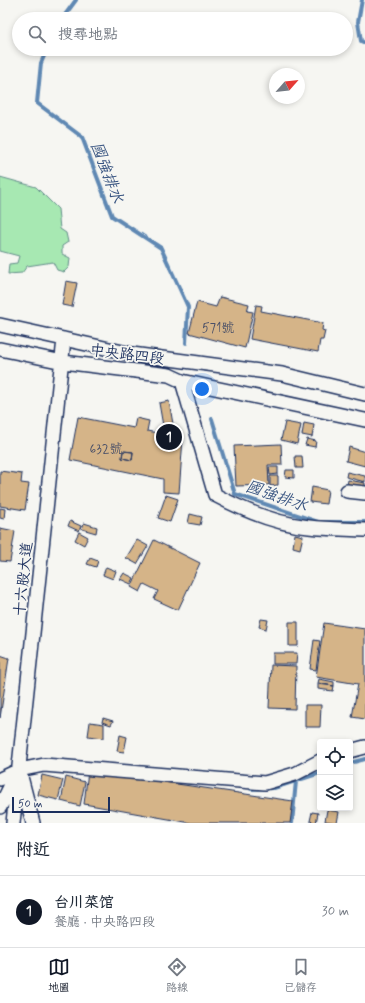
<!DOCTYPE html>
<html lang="zh-TW">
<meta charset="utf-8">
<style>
body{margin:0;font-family:Mynerve,"LXGW WenKai TC",sans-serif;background:#f6f6f7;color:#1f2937}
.controls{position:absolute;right:12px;bottom:12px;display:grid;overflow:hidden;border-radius:4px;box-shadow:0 2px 6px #0003}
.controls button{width:36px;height:36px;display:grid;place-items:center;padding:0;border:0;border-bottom:1px solid #e0e1e3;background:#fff;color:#1f2937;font:20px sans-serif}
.compass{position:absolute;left:269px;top:68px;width:36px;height:36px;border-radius:50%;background:#fff;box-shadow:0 2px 6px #0003;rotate:63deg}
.scale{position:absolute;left:12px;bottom:10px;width:98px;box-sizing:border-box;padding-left:4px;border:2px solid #1b2f5e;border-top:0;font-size:11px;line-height:14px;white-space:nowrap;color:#1b2f5e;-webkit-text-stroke:3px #f6f6f2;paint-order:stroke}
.you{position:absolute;left:202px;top:389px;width:14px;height:14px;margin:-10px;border:3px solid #fff;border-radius:50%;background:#1a73e8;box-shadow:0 0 0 6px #1a73e833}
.badge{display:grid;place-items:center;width:26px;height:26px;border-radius:50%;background:#111827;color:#fff;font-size:13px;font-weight:700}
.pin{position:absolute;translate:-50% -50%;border:2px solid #fff;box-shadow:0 1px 4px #0006}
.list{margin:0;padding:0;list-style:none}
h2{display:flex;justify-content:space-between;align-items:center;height:52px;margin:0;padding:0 16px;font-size:17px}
h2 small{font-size:13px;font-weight:400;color:#747a83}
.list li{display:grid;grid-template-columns:26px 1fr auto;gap:12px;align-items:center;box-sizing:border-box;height:72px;padding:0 16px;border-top:1px solid #e0e1e3}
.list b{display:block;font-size:15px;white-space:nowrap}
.list p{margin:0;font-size:13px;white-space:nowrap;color:#747a83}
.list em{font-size:13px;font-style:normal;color:#747a83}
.icon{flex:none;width:22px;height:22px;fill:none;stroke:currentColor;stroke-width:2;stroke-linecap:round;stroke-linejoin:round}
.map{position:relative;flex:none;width:365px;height:823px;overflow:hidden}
.search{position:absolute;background:#fff;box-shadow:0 2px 6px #0003;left:12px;right:12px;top:12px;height:44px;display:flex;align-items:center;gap:10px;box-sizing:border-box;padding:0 14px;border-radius:22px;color:#747a83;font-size:15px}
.sheet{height:124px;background:#fff}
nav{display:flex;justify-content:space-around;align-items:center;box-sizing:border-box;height:56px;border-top:1px solid #e0e1e3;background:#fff;font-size:11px;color:#747a83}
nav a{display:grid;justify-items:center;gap:2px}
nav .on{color:#111827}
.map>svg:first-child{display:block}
.green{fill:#a7e8b2;stroke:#618c88}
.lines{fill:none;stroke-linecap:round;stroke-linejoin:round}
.stream{stroke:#5f88b3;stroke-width:4}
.building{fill:#d5b488;stroke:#1b2f5e;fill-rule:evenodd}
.minor-casing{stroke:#1b2f5e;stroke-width:16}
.minor{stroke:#f6f6f2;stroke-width:13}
.labels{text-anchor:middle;stroke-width:3.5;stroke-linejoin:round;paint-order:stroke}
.number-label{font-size:13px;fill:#4a5068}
.street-label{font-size:15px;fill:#1b2f5e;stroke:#f6f6f2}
.water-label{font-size:16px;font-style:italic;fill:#385481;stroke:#f6f6f2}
</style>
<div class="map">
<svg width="365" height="823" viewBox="0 0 365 823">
<rect width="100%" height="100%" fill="#f6f6f2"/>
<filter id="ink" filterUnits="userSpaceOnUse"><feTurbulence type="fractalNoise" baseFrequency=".025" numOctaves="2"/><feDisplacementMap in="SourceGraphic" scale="8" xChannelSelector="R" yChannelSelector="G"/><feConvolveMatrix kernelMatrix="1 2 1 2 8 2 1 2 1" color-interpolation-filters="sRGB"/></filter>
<g filter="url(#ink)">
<path class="green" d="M0,177L36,187L58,209L60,229L66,233L68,242L62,246V254L70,258L69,267L64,272L57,270L53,262L27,266L22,273L8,274L9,264L17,263L19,256L0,251Z"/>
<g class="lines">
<path class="stream" d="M362,0L358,22L361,41L365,43
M62,19L76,0
M47,49L41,63L37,103L82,137L112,216L161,248L188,307L186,343
M212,419L235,494L318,522H365
M350,763L365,759
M251,789L274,788L320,773
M292,823L296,781"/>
</g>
<path class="building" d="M66,281L77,283L72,307L62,305Z
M220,297L249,304L247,311L253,312L245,348L189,333L197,302L216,307Z
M256,305L262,306L261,311L323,323L322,330L325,331L323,340H320L318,352L250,339Z
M169,401L173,424L163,426L159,403Z
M78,417L134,428L136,418L149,421L147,431L183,438L179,493L163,492V479L70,460ZM123,451L133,452L132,460L122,458Z
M285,422L301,425L297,444L281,440Z
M304,423L314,425L312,437L302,435Z
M307,439L316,441L315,447L305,445Z
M281,444L282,465H268L269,485L236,486L234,446Z
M349,447L365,452V466L346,461Z
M123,451L133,452L132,460L122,458Z
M295,456H302L303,468H296Z
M269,467H278V474L270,475Z
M286,470H294V478L285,477Z
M0,471L22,474L21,483L29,484L25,510L0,506Z
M347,472L365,476V482L346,477Z
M270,476H278V485L270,486Z
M348,480L365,483V489L347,486Z
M312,487L328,490L326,504L310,502Z
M166,495L178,499L170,522L158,518Z
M0,508L5,509L4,519L0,518Z
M190,514L202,517L200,525L188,523Z
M70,521L81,526L79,531L68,526Z
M84,523L97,527L96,533L82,529Z
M0,528L15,531L10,562L0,561Z
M79,532L88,537L84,545L75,540Z
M295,534L303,536L300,549L293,547Z
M137,540L148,546L137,564L126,558Z
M154,540L200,563L178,610L154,599L158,591L144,584L140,592L131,587Z
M90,558L98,561L96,567L87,564Z
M106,567L116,571L113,579L103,575Z
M124,573L134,578L131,584L120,579Z
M261,619L268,620L266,629L259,627Z
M289,622H298V646H289Z
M324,623L365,629V719L352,717L358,684L316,677Z
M314,640L320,641L316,670L310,669Z
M273,653H297L296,664H273Z
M0,655L9,658L0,718Z
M271,665L296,666L295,709L269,708Z
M319,679L334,682V686L318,683Z
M318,684L334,686L333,691L318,689Z
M305,705H321L320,727H305Z
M103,718L113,721L111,725L102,722Z
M90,722L104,724V738L88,736Z
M120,735L127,737L124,752L117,751Z
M88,771L293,801L290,823H191L84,804Z
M42,775L63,780L58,800L38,795Z
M66,777L85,782L80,806L61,801Z
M327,810L339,812L337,823L325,821Z
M312,812L318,813L316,823L310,821Z"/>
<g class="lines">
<defs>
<path id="minor" d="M0,325L132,354L282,374L365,394
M0,349L63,362L169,375L182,381L365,420
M182,381L215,495C243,510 278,524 309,527C327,529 346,529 365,530
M347,491L365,493
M350,751L365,747
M21,777L33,823
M0,779L19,770L44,765L265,783L295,774L320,761
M0,807L15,777
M13,823L64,339"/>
</defs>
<use href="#minor" class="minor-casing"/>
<use href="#minor" class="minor"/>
</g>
</g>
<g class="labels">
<g class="number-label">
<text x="218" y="332">571號</text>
<text x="106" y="453">632號</text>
</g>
<g class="street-label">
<text transform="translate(127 354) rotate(7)" y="5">中央路四段</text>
<text transform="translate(23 579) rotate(-84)" y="5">十六股大道</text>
</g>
<g class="water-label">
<text transform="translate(108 172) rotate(69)" y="6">國強排水</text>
<text transform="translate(277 495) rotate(19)" y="6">國強排水</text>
</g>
</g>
</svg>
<div class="controls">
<button><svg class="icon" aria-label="locate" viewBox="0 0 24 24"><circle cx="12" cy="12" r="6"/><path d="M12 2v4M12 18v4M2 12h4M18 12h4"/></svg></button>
<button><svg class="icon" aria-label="layers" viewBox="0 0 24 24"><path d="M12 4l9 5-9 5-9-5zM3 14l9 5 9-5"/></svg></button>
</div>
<svg class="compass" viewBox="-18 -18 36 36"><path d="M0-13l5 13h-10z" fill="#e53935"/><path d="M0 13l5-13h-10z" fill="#747a83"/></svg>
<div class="scale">50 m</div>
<div class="you"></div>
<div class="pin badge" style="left:169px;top:437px">1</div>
<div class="search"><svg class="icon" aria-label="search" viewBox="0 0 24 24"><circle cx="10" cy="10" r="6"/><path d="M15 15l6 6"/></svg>搜尋地點</div>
</div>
<section class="sheet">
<h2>附近<small></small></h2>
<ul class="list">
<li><span class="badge">1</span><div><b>台川菜馆</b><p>餐廳 · 中央路四段</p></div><em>30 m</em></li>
</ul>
</section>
<nav>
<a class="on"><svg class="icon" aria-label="map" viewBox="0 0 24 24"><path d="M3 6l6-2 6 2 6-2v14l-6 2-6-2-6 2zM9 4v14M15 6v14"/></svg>地圖</a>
<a><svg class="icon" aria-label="directions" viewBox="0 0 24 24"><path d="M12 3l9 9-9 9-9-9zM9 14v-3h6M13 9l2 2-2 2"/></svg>路線</a>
<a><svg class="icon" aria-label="saved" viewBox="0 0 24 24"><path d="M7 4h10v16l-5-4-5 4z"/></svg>已儲存</a>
</nav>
